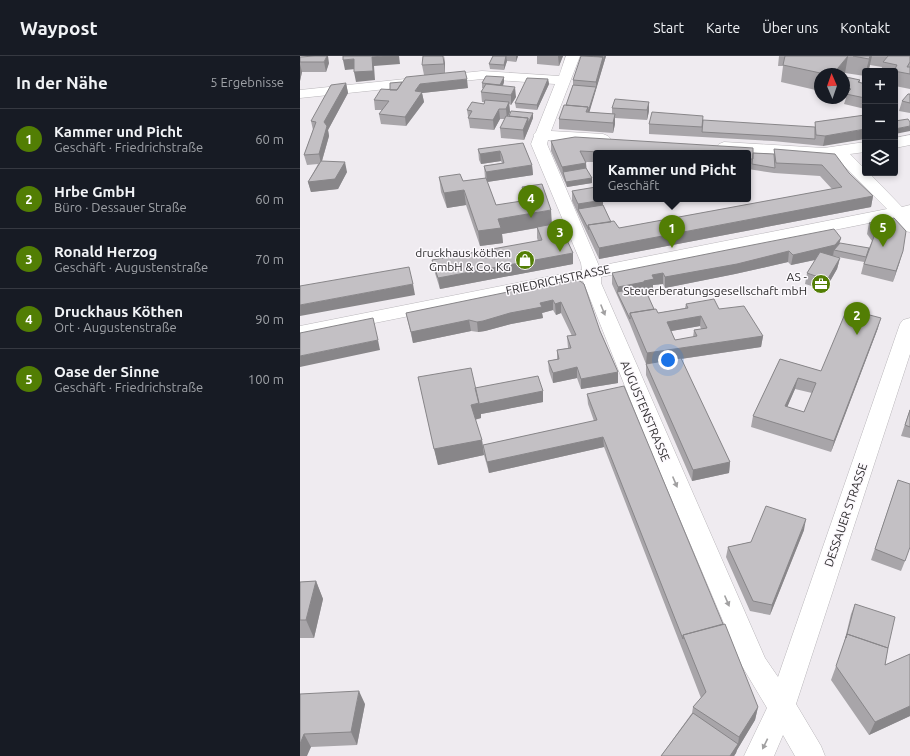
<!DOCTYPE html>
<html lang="de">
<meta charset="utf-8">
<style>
body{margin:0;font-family:Ubuntu,sans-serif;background:#242831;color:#f1f3f6}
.controls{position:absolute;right:12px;top:12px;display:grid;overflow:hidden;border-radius:4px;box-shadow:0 2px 6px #0003}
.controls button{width:36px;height:36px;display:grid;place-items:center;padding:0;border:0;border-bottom:1px solid #363941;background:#171b24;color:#f1f3f6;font:20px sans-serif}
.compass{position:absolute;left:514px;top:12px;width:36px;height:36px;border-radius:50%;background:#171b24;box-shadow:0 2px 6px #0003;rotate:358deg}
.you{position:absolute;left:368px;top:304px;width:14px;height:14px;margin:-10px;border:3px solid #fff;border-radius:50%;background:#1a73e8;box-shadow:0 0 0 6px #1a73e833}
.badge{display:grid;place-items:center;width:26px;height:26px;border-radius:50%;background:#527e04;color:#fff;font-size:13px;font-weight:700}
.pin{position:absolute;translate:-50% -33px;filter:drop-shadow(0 1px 2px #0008)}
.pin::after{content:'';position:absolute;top:21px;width:14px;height:12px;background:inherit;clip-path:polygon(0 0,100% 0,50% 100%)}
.popup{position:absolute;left:293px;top:94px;width:158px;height:52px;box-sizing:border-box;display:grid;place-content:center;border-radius:4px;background:#171b24;filter:drop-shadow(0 1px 3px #0005);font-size:13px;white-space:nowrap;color:#9ea1a6}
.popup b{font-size:15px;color:#f1f3f6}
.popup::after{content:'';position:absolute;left:50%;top:100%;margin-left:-8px;border:8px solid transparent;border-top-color:#171b24}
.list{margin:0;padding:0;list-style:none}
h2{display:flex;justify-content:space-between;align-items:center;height:52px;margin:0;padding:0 16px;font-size:17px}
h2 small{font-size:13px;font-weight:400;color:#9ea1a6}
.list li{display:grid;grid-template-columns:26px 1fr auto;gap:12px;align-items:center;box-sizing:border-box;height:60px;padding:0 16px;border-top:1px solid #363941}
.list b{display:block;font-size:15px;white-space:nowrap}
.list p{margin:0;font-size:13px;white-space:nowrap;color:#9ea1a6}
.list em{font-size:13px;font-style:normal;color:#9ea1a6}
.icon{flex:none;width:22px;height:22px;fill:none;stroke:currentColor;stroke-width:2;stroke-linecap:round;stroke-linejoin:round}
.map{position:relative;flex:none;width:610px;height:700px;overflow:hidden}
header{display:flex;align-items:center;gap:24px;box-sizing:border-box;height:56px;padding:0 20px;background:#171b24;border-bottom:1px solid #363941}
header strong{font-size:19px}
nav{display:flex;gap:22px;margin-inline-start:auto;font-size:14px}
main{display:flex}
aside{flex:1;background:#171b24}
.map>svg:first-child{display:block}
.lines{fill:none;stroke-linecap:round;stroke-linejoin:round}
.minor-casing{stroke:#b9b6ba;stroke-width:1}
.minor{fill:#fff;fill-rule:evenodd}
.wall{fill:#a8a5a9;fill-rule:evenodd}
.shaded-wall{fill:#888689}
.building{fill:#c3c0c4;stroke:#888689;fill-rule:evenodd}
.oneway{fill:#a1a0a1}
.labels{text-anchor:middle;stroke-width:3;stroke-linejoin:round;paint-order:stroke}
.poi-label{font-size:12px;fill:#2e2c2e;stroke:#fcf9fd;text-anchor:end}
.street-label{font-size:12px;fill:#2e2c2e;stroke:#fcf9fd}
</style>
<header>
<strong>Waypost</strong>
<nav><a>Start</a><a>Karte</a><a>Über uns</a><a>Kontakt</a></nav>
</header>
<main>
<aside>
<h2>In der Nähe<small>5 Ergebnisse</small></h2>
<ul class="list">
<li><span class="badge">1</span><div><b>Kammer und Picht</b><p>Geschäft · Friedrichstraße</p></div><em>60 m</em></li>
<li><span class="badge">2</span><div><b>Hrbe GmbH</b><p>Büro · Dessauer Straße</p></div><em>60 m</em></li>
<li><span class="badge">3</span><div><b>Ronald Herzog</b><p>Geschäft · Augustenstraße</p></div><em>70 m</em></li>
<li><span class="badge">4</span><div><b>Druckhaus Köthen</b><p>Ort · Augustenstraße</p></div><em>90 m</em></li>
<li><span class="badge">5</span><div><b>Oase der Sinne</b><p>Geschäft · Friedrichstraße</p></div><em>100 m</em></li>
</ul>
</aside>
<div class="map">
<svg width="610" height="700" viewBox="0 0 610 700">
<rect width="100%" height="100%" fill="#efebf0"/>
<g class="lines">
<defs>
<path id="minor" d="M266,0H280L251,75L303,78L308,80L311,83L308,86L303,88L248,84L247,88L299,210L587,153L535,101L524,102L419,94L416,91L419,88L424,86L524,92L565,86V96L550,98L565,113V117H569L602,151L610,149V176L604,175L594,162L301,221V227L465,602L478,621L600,268L603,264L610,262V298L496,648L521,690L525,700H495L483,679L474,700H444L467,652L442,610L344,378L283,225L0,282V270L282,214L281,207L231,88L234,80L233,79L236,76L255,28L182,23L0,42V34L182,15L259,20Z
M610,79V89L595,92V82Z"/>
</defs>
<use href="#minor" class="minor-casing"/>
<use href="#minor" class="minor"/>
</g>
<path class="wall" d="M193,0H218L216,6L207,5L204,14L190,13L189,8Z
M237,0H263L259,10L237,8Z
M306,0L289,56L312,58V52L349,46V55L347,64L315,62V68L313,77L259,73V63L266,49L273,29V24Z
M479,0H610V33L595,30V15H581L582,11L570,9L568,15H565V20L545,17L544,18H520V35L481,26L483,10H478Z
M0,1L29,7L26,16H2L0,25Z
M145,7V17L168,32L122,37L124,46L106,70L81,68L79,58L82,54H75L74,44L102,26L132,19H124L122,9Z
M204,21V26L203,30L216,41L211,49L209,48L210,56L208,60L233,57V62L224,84L201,82L200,72L205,63H200L194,74L170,72L167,54L184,48V46H182L181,36L183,32H182V27Z
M248,23L249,28L237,54L216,52L215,47Z
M544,24H560V26L565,28V53L544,48L546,42L544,41Z
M46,27L48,37L28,74L29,80L22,105L47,116L38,133L11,136L8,126L18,108L7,109L4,99L13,74L11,65Z
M610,38V57L599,55L602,45Z
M565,59L523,90L473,85L349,78V68L515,71V66Z
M251,85L474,98V93L549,117L573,140L571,151L299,203L272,145V135L303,144V149L311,166L319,172L532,133L520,120L474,117L448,113V97H296V106H286V112L292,127L267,131L251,95Z
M223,87L232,109L233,119L187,126L196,149L223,145L222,131L252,169L273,208L140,233L134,214L132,204L238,185L237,182V172L202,178L203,187L180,190L166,149L147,152L141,136L139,121L163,125L185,122L184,110L202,107L201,105L181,108L179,104L178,93Z
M569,167L600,205L593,226L561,218L564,206L533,200H532L540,202L537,213L525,234L505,228L507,217L515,204L491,209L488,206L435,218L365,232L363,228L353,229V233L345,235L354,253L358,257L385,252L386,248L419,253L463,280L461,291L381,303L430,406L429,417L392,425L346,319V308L360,306L346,308L330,268L312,228V217L541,182L539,188L569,192L572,185L567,178ZM400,270L401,273L394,274L393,281L375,284L371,275Z
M274,224L300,275L318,316V327L281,333L277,322L253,327L249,315L248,305L257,303V294L268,292L267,280H272L261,257L256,259L253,254L242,257L243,262L211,268L185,275L178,276L171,275L113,287L106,257Z
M578,272L531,396L451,371L453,360L480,303L521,315ZM495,333L512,337L504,356L487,351Z
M118,321L175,332L243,335V346L181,358V362L175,364L182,384L184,399L138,409Z
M287,338L423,568L458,651L455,664L437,694L436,697L434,700H361L392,657L393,651L401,642L304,391L189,417L184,399L183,389L294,365L288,348Z
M610,353V382L601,380Z
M598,424L605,505L601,515L571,504Z
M504,474L470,559L450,555L426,501L428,491Z
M16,525L23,543L14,582H0V526Z
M555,548L588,592L585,609L610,598V660L569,679L531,624L543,591L551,558Z
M0,638L65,648L57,689L11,691L0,700Z"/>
<path class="shaded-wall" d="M27,0H28L29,7L26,16L24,6Z
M83,0H99L100,8L74,10L75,24L56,26L54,16L72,1Z
M144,0L145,7V18L144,8Z
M206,0L207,5L204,14V9Z
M216,0H218L216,6Z
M258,0H263L259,10Z
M305,0H306L288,61V56L296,31V26L303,1Z
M548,0L545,17L544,18H533Z
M570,0H572L569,13L568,15H566L569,3Z
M54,3L56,13L45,14L43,4Z
M0,8L2,16L0,25Z
M204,21V26L201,34L200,29Z
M167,23L168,32L122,37L124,46L106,70L105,61L115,35L120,28Z
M248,23L249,28L237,54V49Z
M46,27L48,37L28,74L29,80L21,108L19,98L24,66Z
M215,31L216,41L211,49V39Z
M209,46L210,56L207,63L206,53Z
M349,46V55L347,64V54Z
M199,53L200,63L194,74L193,64Z
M233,57V62L229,72L228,67Z
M315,58V68L313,77V67Z
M228,62L229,72L224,84L223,74Z
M610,70V75L595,78V73Z
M565,73V83L523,90L525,80Z
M200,95L201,105L181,108L180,98Z
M45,106L47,116L38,133L11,136L8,126Z
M286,107L287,117L263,116L262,111Z
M232,109L233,119L187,126L186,116Z
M292,122V127L267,131L266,126Z
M164,134L166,149L147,152L144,137Z
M573,140L571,151L299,203V192Z
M303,144V154L278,153V148Z
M251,154L252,169L202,178L203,187L180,190L178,175L198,163Z
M541,182L538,192L534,194L533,200L491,209L493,199Z
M489,195L488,206L435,218L365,232V221Z
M603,195L600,205L593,226L596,215Z
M273,197V208L140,233L138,222Z
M540,202L537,213L525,234L527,224Z
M363,217V228L353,229V233L344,235L317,236L318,231L344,225L352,219Z
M113,228L115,239L0,260V249Z
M253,244V254L242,257L243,262L211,268L185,275L178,276L177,266L240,247Z
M261,246V257L256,259L255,248Z
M401,260L400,270L366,276L367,266Z
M581,262L578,272L531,396L534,385Z
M169,264L171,275L113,287L111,276Z
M463,280L461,291L346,308L347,297Z
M78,284L80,294L0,311V300Z
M277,311V322L253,327V317Z
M318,316V327L281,333V323Z
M498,322L495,333L483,361L485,350Z
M243,335V346L181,358V362L173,364L171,349Z
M303,381L304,391L189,417L187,406Z
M182,384L184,399L138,409L134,393Z
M430,406L429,417L392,425L393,414Z
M506,463L504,474L470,559L472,549Z
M16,525L23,543L14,582L6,564Z
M59,635L65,648L57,689L51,676Z
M610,650V660L569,679L575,666Z
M458,651L455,664L437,694L436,697L434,700H430L438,688L439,681Z
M4,678L11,691L7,700H0V688Z"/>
<path class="building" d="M15,0H27L24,6H0V1Z
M43,0H83L72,1L73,15L54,16V3L43,4Z
M123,0H143L144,8L122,9Z
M193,0H206L204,9L189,8Z
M281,0L303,1L296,26L273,24Z
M294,0H305L303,5V1Z
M485,0H548L533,18H525L483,9Z
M553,0H570L569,3Z
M588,0H610V6L607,11H610V18L594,15L597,9L583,6Z
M165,15L167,23L120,28L115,35L122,36L105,61L79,58L89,45L74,44L81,33L97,34L106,21Z
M186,20L204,21L200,29L182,27Z
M546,21L560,24L558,26L565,28V42L546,38L551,33L544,31V24Z
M227,22L248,23L237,49L215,47Z
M102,26L97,34H90V27Z
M46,27L24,66L27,70L19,98L4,99L16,66L11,65L31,29Z
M186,28L215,31L211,39L181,36Z
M273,29L296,31L288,56V51L266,49Z
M608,38H610V47L602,45Z
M315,43L349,46L347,54L312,52Z
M185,44L209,46L206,53H199L193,64L168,62L172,55L167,54L172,46L184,48Z
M264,49L288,51L286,56L315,58L313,67L259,63Z
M211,55L233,57L228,67V62L209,60Z
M352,56L403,60L402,71L349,68Z
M565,59V73L525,80L516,79L515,66Z
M206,60L228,62L223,74L200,72Z
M608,63L610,66V70L595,73V65Z
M403,64L515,71V83L474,80L402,76Z
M275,81L453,92V103H448V97H319L280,95L286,107L262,111L251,85Z
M223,87L232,109L186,116L184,110L204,107L202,100L200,95L180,98L178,93Z
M474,93L535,98L549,117L573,140L299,192L288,169L314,165L319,172L542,131L522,109L476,107Z
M453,97L474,98L475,112L452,108Z
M21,105L45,106L35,123L8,126Z
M286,112L292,122L266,126L263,116Z
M160,118L163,125L186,122L196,149L228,144L222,131L242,128L251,154L198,163L201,172L178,175L164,134L144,137L139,121Z
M296,131V143H303V144L278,148L272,135Z
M303,149L311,166L288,169L289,174L278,153Z
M594,162L606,175L603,195L596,215L564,208L576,175L569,167Z
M259,167L273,197L138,222L132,204L242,184L237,171Z
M534,173L541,182L535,189L493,199L489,195L437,208L365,221L363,217L352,219L354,223L344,225V226L318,231L312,217L427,194Z
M540,187L569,192L566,201L534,194Z
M520,196L540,202L527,224L507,217Z
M109,211L113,228L0,249V230Z
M274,224L280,225L284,228L300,275L318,316L281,323L277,311L253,317L248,305L259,303L257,294L271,292L267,280L276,279L261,246L255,248L253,244L240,247L242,251L210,257L183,265L177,266L169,264L111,276L106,257L232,231Z
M344,231L354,253L330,257V263L317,236Z
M414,243L419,253L444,250L463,280L347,297L330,257L356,253L358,257L388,252L386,248ZM401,260L407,272L394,274L397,280L375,284L367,266Z
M547,253L581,262L534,385L453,360L480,303L521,315ZM498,322L516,327L504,356L485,350Z
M73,262L78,284L0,300V277Z
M381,302L430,406L393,414L346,308Z
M171,312L179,347L171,349L182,384L134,393L118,321Z
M238,320L243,335L179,348L175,332Z
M324,330L423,568L383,579V583L303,381L187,406L183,389L297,364L287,338Z
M610,354V371L605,369Z
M598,424L610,428V491L605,505L575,493Z
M466,450L506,463L472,549L453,545L428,491L451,486Z
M16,525L6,564H0V526Z
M555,548L595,561L588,592L547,578L546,582Z
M425,568L458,651L439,681L393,651L406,636L383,579Z
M547,578L588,592L585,609L610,598V650L575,666L536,610Z
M59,635L51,676L4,678L0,688V638Z
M393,657L438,688L430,700H361Z"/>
<defs><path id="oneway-solid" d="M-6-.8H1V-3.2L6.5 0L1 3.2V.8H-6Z"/></defs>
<g class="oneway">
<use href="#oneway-solid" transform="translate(303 254) rotate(68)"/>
<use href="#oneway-solid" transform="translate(375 426) rotate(67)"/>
<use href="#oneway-solid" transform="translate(427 545) rotate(67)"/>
<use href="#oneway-solid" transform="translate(465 688) rotate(116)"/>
</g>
<defs>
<symbol id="shop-disc" viewBox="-11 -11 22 22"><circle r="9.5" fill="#527e04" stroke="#fcf9fd"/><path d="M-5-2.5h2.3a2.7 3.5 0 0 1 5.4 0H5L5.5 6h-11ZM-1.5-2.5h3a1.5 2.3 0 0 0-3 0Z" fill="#fff"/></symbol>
<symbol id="office-disc" viewBox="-11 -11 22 22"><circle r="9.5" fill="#527e04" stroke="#fcf9fd"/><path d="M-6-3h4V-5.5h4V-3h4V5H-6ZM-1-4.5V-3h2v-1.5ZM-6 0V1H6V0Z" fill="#fff"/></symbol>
</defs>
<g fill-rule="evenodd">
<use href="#shop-disc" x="214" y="193" width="22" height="22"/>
<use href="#office-disc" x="510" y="217" width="22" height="22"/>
</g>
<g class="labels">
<g class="poi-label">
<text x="211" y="201">druckhaus köthen<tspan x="211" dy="14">GmbH &amp; Co. KG</tspan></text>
<text x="507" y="225">AS -<tspan x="507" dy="14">Steuerberatungsgesellschaft mbH</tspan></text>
</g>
<g class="street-label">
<text transform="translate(258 224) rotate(-12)" y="4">FRIEDRICHSTRASSE</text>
<text transform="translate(345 355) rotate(67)" y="4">AUGUSTENSTRASSE</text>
<text transform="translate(546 459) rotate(-71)" y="4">DESSAUER STRASSE</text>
</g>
</g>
</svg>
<div class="controls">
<button>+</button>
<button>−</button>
<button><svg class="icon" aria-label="layers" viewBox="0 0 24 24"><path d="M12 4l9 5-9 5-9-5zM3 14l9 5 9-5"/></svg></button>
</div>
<svg class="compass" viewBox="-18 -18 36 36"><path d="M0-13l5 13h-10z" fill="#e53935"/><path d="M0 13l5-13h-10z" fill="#9ea1a6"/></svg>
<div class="you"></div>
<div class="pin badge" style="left:372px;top:192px">1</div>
<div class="popup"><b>Kammer und Picht</b>Geschäft</div>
<div class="pin badge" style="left:557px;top:279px">2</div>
<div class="pin badge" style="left:260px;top:196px">3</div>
<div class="pin badge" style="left:231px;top:162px">4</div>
<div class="pin badge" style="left:583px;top:191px">5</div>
</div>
</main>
